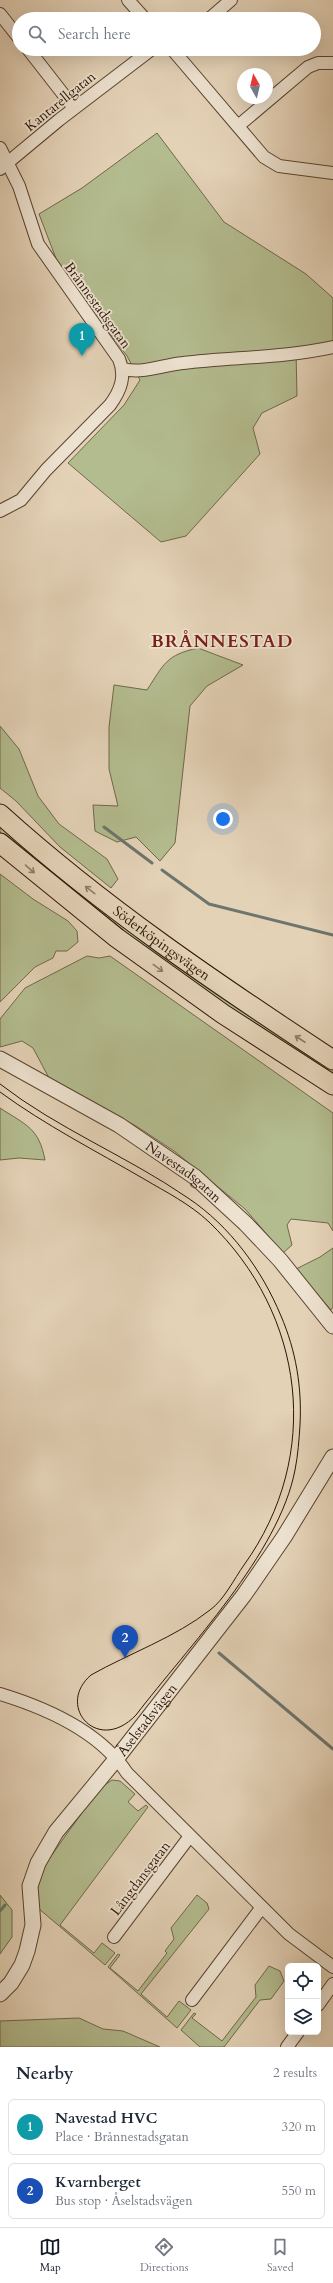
<!DOCTYPE html>
<meta charset="utf-8">
<style>
body{margin:0;font-family:Cardo,serif;background:#f2f2f3;color:#1f2937}
.controls{position:absolute;right:12px;bottom:12px;display:grid;overflow:hidden;border-radius:6px;box-shadow:0 4px 16px #0002}
.controls button{width:36px;height:36px;display:grid;place-items:center;padding:0;border:0;border-bottom:1px solid #e0e1e3;background:#fff;color:#1f2937;font:20px sans-serif}
.compass{position:absolute;left:237px;top:68px;width:36px;height:36px;border-radius:50%;background:#fff;box-shadow:0 4px 16px #0002;rotate:352deg}
.you{position:absolute;left:223px;top:819px;width:14px;height:14px;margin:-10px;border:3px solid #fff;border-radius:50%;background:#1a73e8;box-shadow:0 0 0 6px #1a73e833}
.badge{display:grid;place-items:center;width:26px;height:26px;border-radius:50%;background:#111827;color:#fff;font-size:13px;font-weight:700}
.pin{position:absolute;translate:-50% -33px;filter:drop-shadow(0 1px 2px #0008)}
.pin::after{content:'';position:absolute;top:21px;width:14px;height:12px;background:inherit;clip-path:polygon(0 0,100% 0,50% 100%)}
.list{margin:0;padding:0;list-style:none}
h2{display:flex;justify-content:space-between;align-items:center;height:52px;margin:0;padding:0 16px;font-size:17px}
h2 small{font-size:13px;font-weight:400;color:#747a83}
.list li{display:grid;grid-template-columns:26px 1fr auto;gap:12px;align-items:center;box-sizing:border-box;height:56px;margin:0 8px 8px;padding:0 8px;border:1px solid #e0e1e3;border-radius:6px}
.list b{display:block;font-size:15px;white-space:nowrap}
.list p{margin:0;font-size:13px;white-space:nowrap;color:#747a83}
.list em{font-size:13px;font-style:normal;color:#747a83}
.icon{flex:none;width:22px;height:22px;fill:none;stroke:currentColor;stroke-width:2;stroke-linecap:round;stroke-linejoin:round}
.map{position:relative;flex:none;width:333px;height:2047px;overflow:hidden}
.search{position:absolute;background:#fff;box-shadow:0 4px 16px #0002;left:12px;right:12px;top:12px;height:44px;display:flex;align-items:center;gap:10px;box-sizing:border-box;padding:0 14px;border-radius:22px;color:#747a83;font-size:15px}
.sheet{height:180px;background:#fff}
nav{display:flex;justify-content:space-around;align-items:center;box-sizing:border-box;height:56px;border-top:1px solid #e0e1e3;background:#fff;font-size:11px;color:#747a83}
nav a{display:grid;justify-items:center;gap:2px}
nav .on{color:#111827}
.map>svg:first-child{display:block}
.green{fill:#b3bc8f;stroke:#70684a}
.lines{fill:none;stroke-linecap:round;stroke-linejoin:round}
.stream{stroke:#6c756e;stroke-width:3}
.minor-casing{stroke:#5a4432;stroke-width:14}
.tertiary-casing{stroke:#5a4432;stroke-width:17}
.trunk-casing{stroke:#2c1406;stroke-width:21}
.minor{stroke:#ede2d0;stroke-width:12}
.tertiary{stroke:#ede2d0;stroke-width:15}
.trunk{stroke:#e4d2b7;stroke-width:19}
.tram{stroke:#2c1406;stroke-width:1}
.oneway{stroke:#917c67}
.labels{text-anchor:middle;stroke-width:3.5;stroke-linejoin:round;paint-order:stroke}
.street-label{font-size:14px;fill:#2c1406;stroke:#ede2d0}
.district-label{font-size:18px;font-weight:bold;letter-spacing:1px;fill:#7a1f14;stroke:#ede2d0}
</style>
<div class="map">
<svg width="333" height="2047" viewBox="0 0 333 2047">
<rect width="100%" height="100%" fill="#e4d2b7"/>
<filter id="stains"><feTurbulence type="fractalNoise" baseFrequency=".005" numOctaves="4"/><feColorMatrix values="0 0 0 0 .2 0 0 0 0 .09 0 0 0 0 .02 0 0 0 .5 -.17"/></filter>
<radialGradient id="worn" r=".72"><stop offset=".6" stop-color="#630" stop-opacity="0"/><stop offset="1" stop-color="#630" stop-opacity=".3"/></radialGradient>
<path class="green" d="M157,133L224,222L306,274L333,298V343L296,351L297,396L262,413L253,428L260,454L186,536L161,542L68,463L124,405L140,380L127,356L60,269L39,214L82,188Z
M198,648L243,665L207,686L190,706L175,843L160,861L136,837L117,842L95,831L93,805L118,806L109,769V727L114,685L147,690C164,664 166,655 198,648Z
M0,726L19,749L38,796L59,824L107,859L118,879L111,888L60,847L16,801L0,788Z
M0,822L333,1069V1076L174,970L30,859L0,832Z
M0,874L33,899L68,921L77,931L78,942L67,951H56L53,958L35,967L0,1002Z
M87,956L99,958L110,956L333,1113V1231L328,1223L291,1219L287,1225L292,1245L283,1253L245,1209L174,1151L136,1126L49,1078L33,1048L22,1041L0,1047V1019L25,988Z
M0,1108C26,1125 39,1128 45,1160L19,1158L0,1160Z
M333,1248V1307L331,1310L296,1269L320,1257Z
M112,1780L120,1781L135,1794L128,1802L138,1811L146,1805L148,1807L60,1925L94,1953L102,1943L115,1953L105,1965L38,1908L37,1889L46,1863L99,1789Z
M0,1895L12,1910V1937L0,1954Z
M197,1895L207,1903L209,1909L141,1994L167,2017L179,2001L191,2010L177,2028L108,1967L118,1954L120,1955L110,1968L138,1991L167,1953L165,1951L174,1939L171,1928Z
M269,1966L280,1971L284,1981L271,1999L260,2000L224,2047H200L181,2030L194,2013L196,2014L192,2018L222,2041L256,1997L255,1985Z
M79,2018L103,2029L123,2031L160,2047H0V2021Z"/>
<g class="lines">
<path class="stream" d="M104,827L152,863
M162,870L209,904L333,935
M219,1653L333,1749
M0,1911L5,1905"/>
<defs>
<path id="minor" d="M128,0L145,19
M0,14L19,38
M209,19L231,0
M28,49L74,108
M172,49L264,157L279,166L333,173
M238,126L308,67L318,63H333
M0,148L19,186L38,244L119,359C126,376 121,390 110,405L46,470L21,500L0,511
M0,169L59,120L152,49
M123,369C144,374 162,365 183,363C233,357 283,358 333,347
M0,1694C46,1708 100,1732 127,1773L289,1934L333,1967
M114,1937L190,1836
M192,2000L262,1907
M318,2005L333,1984
M287,2047L298,2032"/>
<g id="tertiary">
<path id="s1" d="M0,1059L119,1125L195,1177L246,1224L280,1260L333,1326"/>
<path id="s2" d="M0,1994L11,1983L22,1965L27,1951L33,1925L30,1886L38,1863L56,1832L117,1758L244,1595L284,1537L333,1457"/>
</g>
<g id="trunk">
<path id="s3" d="M0,814C103,907 217,984 333,1060"/>
<path d="M0,843L117,938L223,1014L333,1085"/>
</g>
</defs>
<use href="#minor" class="minor-casing"/>
<use href="#tertiary" class="tertiary-casing"/>
<use href="#trunk" class="trunk-casing"/>
<use href="#minor" class="minor"/>
<use href="#tertiary" class="tertiary"/>
<use href="#trunk" class="trunk"/>
<path class="tram" d="M0,1084C58,1129 127,1156 188,1198C230,1226 262,1270 281,1316C296,1351 302,1387 300,1425C299,1440 298,1455 295,1470C279,1554 188,1647 136,1715C98,1755 55,1706 91,1675C128,1654 176,1637 210,1610C224,1600 234,1579 244,1565C323,1455 305,1314 209,1222C190,1204 166,1192 144,1179C96,1151 45,1125 0,1092"/>
</g>
<defs><path id="oneway-shaft" d="M-6 0H5M1.5-3L5.5 0L1.5 3" fill="none" stroke-width="1.6" stroke-linecap="round" stroke-linejoin="round"/></defs>
<g class="oneway">
<use href="#oneway-shaft" transform="translate(30 869) rotate(41)"/>
<use href="#oneway-shaft" transform="translate(90 890) rotate(-142)"/>
<use href="#oneway-shaft" transform="translate(158 968) rotate(36)"/>
<use href="#oneway-shaft" transform="translate(300 1039) rotate(-147)"/>
</g>
<g class="labels">
<g class="street-label">
<text transform="translate(60 101) rotate(-39)" y="5">Kantarellgatan</text>
<text transform="translate(98 305) rotate(54)" y="5">Brånnestadsgatan</text>
<text dy="5" stroke="none"><textPath href="#s3" startOffset="207">Söderköpingsvägen</textPath></text>
<text dy="5" stroke="none"><textPath href="#s1" startOffset="216">Navestadsgatan</textPath></text>
<text dy="5" stroke="none"><textPath href="#s2" startOffset="322">Åselstadsvägen</textPath></text>
<text transform="translate(140 1878) rotate(-53)" y="5">Långdansgatan</text>
</g>
<g class="district-label">
<text x="222" y="647">BRÅNNESTAD</text>
</g>
</g>
<rect width="100%" height="100%" filter="url(#stains)"/>
<rect width="100%" height="100%" fill="url(#worn)"/>
</svg>
<div class="controls">
<button><svg class="icon" aria-label="locate" viewBox="0 0 24 24"><circle cx="12" cy="12" r="6"/><path d="M12 2v4M12 18v4M2 12h4M18 12h4"/></svg></button>
<button><svg class="icon" aria-label="layers" viewBox="0 0 24 24"><path d="M12 4l9 5-9 5-9-5zM3 14l9 5 9-5"/></svg></button>
</div>
<svg class="compass" viewBox="-18 -18 36 36"><path d="M0-13l5 13h-10z" fill="#e53935"/><path d="M0 13l5-13h-10z" fill="#747a83"/></svg>
<div class="you"></div>
<div class="pin badge" style="left:82px;top:356px;background:#0f9aa8">1</div>
<div class="pin badge" style="left:125px;top:1658px;background:#1a4fb4">2</div>
<div class="search"><svg class="icon" aria-label="search" viewBox="0 0 24 24"><circle cx="10" cy="10" r="6"/><path d="M15 15l6 6"/></svg>Search here</div>
</div>
<section class="sheet">
<h2>Nearby<small>2 results</small></h2>
<ul class="list">
<li><span class="badge" style="background:#0f9aa8">1</span><div><b>Navestad HVC</b><p>Place · Brånnestadsgatan</p></div><em>320 m</em></li>
<li><span class="badge" style="background:#1a4fb4">2</span><div><b>Kvarnberget</b><p>Bus stop · Åselstadsvägen</p></div><em>550 m</em></li>
</ul>
</section>
<nav>
<a class="on"><svg class="icon" aria-label="map" viewBox="0 0 24 24"><path d="M3 6l6-2 6 2 6-2v14l-6 2-6-2-6 2zM9 4v14M15 6v14"/></svg>Map</a>
<a><svg class="icon" aria-label="directions" viewBox="0 0 24 24"><path d="M12 3l9 9-9 9-9-9zM9 14v-3h6M13 9l2 2-2 2"/></svg>Directions</a>
<a><svg class="icon" aria-label="saved" viewBox="0 0 24 24"><path d="M7 4h10v16l-5-4-5 4z"/></svg>Saved</a>
</nav>
